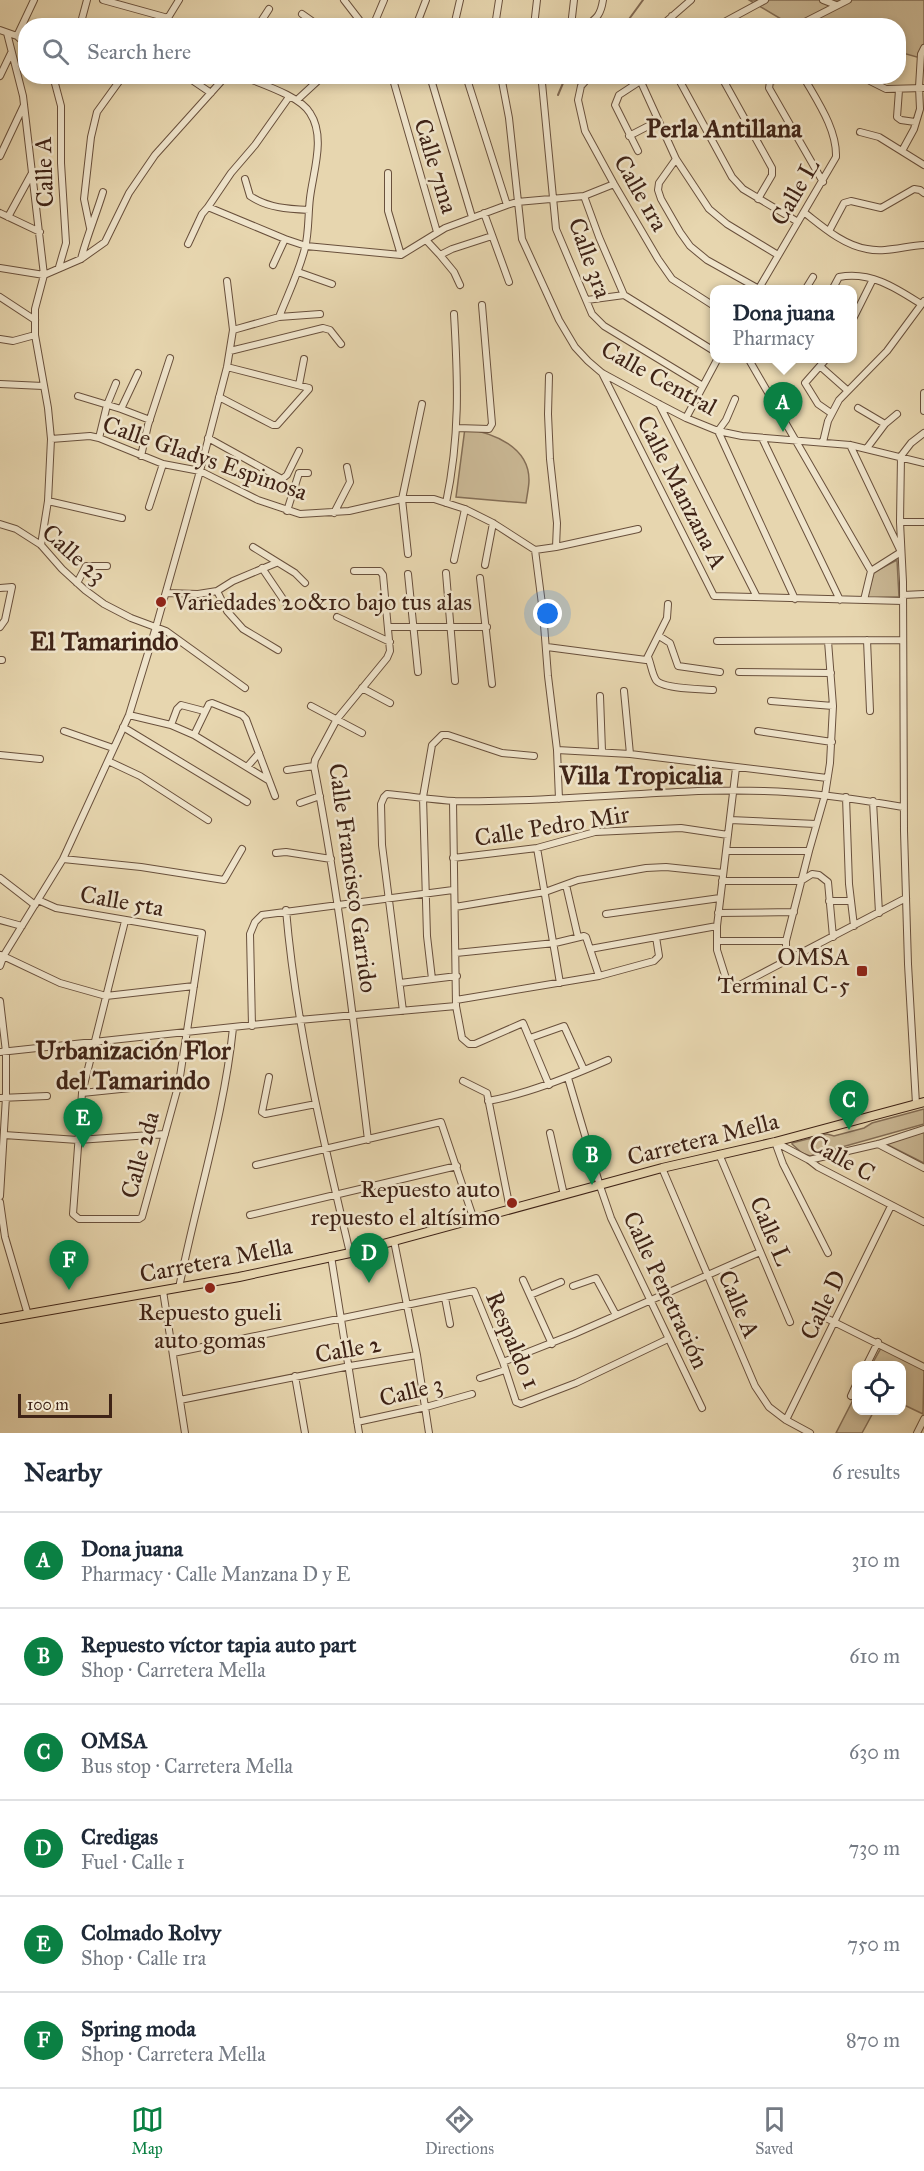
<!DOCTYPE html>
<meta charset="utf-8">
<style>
body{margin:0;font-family:"IM FELL Great Primer",serif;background:#f6f6f7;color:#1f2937}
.controls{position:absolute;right:18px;bottom:18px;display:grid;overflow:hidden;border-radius:12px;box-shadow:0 3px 9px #0003}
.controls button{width:54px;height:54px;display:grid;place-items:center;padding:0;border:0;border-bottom:2px solid #e0e1e3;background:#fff;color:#1f2937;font:30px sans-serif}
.scale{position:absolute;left:18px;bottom:15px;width:94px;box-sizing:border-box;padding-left:6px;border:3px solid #3f2316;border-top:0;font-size:16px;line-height:21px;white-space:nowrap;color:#3f2316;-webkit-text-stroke:4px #efe4cb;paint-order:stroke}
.you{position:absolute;left:548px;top:614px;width:21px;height:21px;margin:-15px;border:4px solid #fff;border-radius:50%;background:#1a73e8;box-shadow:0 0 0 9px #1a73e833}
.badge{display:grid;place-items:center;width:39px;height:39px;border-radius:50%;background:#0b8043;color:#fff;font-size:20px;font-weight:700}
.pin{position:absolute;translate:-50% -50px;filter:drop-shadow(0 2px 3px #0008)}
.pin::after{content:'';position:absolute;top:32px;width:21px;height:18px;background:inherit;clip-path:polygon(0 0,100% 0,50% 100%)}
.popup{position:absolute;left:710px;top:285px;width:147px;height:78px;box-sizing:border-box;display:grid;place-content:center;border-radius:12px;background:#fff;filter:drop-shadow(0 2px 4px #0005);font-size:20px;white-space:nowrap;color:#747a83}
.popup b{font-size:22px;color:#1f2937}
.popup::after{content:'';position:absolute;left:50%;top:100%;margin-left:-12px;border:12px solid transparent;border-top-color:#fff}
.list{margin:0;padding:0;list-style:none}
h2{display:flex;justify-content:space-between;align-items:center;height:78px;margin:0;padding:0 24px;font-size:26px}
h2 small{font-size:20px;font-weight:400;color:#747a83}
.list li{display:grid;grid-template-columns:39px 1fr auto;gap:18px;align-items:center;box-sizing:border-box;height:96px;padding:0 24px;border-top:2px solid #e0e1e3}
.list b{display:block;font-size:22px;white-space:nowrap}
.list p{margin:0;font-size:20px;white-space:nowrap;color:#747a83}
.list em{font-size:20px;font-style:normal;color:#747a83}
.icon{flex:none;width:33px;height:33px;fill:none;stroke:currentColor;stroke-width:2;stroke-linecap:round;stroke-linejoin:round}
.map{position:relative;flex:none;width:924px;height:1433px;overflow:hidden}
.search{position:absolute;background:#fff;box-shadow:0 3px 9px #0003;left:18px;right:18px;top:18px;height:66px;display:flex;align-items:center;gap:15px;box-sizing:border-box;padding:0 21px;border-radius:24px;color:#747a83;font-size:22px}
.sheet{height:654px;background:#fff}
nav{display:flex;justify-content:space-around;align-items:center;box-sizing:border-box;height:84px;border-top:2px solid #e0e1e3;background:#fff;font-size:16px;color:#747a83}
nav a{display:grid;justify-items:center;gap:3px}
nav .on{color:#0b8043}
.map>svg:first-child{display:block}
.park{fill:#cab895;stroke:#846e56;stroke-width:1.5}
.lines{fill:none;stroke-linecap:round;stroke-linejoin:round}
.stream{stroke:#826a53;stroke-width:2}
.minor-casing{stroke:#69503c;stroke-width:8}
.major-casing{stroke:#3f2316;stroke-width:10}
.minor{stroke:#efe4cb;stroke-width:6}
.major{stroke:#e7d6af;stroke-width:8}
.poi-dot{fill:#8f2418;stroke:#efe4cb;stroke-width:2}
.labels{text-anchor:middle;stroke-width:5;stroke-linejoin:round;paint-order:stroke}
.street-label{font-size:24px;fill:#3f2316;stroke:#efe4cb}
.poi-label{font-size:24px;fill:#3f2316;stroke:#efe4cb;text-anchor:end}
.neighbourhood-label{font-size:26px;font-weight:bold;fill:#3f2316;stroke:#efe4cb}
</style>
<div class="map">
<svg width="924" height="1433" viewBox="0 0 924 1433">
<rect width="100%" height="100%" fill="#e7d6af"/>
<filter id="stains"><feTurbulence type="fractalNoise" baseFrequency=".00333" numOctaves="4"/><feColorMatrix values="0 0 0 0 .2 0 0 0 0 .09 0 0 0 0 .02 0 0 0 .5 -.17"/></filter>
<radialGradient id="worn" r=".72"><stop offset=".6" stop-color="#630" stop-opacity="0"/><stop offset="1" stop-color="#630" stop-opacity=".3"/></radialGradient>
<path class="park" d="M749,0H924V59L899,52L898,26L804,25L781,19Z
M465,428C492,433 529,446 529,480C529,487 527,495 526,503L456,497Z
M897,560L899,597H867L874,572Z
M924,1109V1124L810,1156L802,1153L792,1144V1143L827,1134L834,1136L864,1128L872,1123Z
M924,1132V1163L886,1144Z
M881,1348L924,1369L923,1414L902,1404V1366H871Z
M856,1394V1410L874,1411L862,1433H836Z"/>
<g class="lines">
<path class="stream" d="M624,26L643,0
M558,95L566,76"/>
<defs>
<path id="minor" d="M103,0L168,18
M344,0L364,26
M823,0L836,5
M302,14L319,26
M672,16L673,26
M80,26L87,0
M163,26L179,0
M258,26L269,9
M373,26L384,0
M416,26L426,0
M454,26L460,0
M495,26L499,0
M534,26L537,0
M571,26L574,0
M585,26C597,19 601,14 603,0
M661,26L691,0
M717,26L765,0
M797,26L848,0
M0,30L17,36L26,44
M7,33L23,96L44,275L35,309V335L48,408L51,439L48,501L41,545
M17,36L34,0
M0,76L11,53
M53,76L61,106V163L66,243L59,267
M186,76L211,93
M392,76L437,232
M430,76L472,217
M466,76L507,205
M501,76L509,118L522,239L559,320L575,347L588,361L602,373L659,404L686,418L718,431L742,436L850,445L924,463
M590,76L581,86L578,100L585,131L614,184L658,259L672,279L714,306
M677,76L732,177L743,189L798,222
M721,76L772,168V175L758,199
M782,76L770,82L769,88L823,182
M870,81L886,89L924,88
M641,82L676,159L709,209L727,224L778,255
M542,83L556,229L592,314L604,326L703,386
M899,90L897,117L901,120L915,122
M297,100L323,76
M860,132L879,137L924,165
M629,136L658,121
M638,151L615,105L619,95L648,76
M902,151L914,129L920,109L919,87L921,54L924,48
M0,156L24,105
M676,159L659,183L658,190L661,199L680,232L690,246L707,260L759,289
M388,173V211L401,255
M245,179L250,196C268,208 288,209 309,210
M584,196L599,237L624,295L714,351
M208,207L231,173L255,145L289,97
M0,213L40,232
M484,213L509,282
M805,213C823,227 843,245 867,249C885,253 905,246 924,245
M8,217L32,173
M90,228L84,199L91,137L97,112L123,76
M829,231L844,203L851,201L881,208L914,189L920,190L924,193
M426,240L440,255L452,249L492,236
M188,244L202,214L208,207L285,239
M440,255L454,272L460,285
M81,259C87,236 96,215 103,192
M273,265L285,239L306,246L401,255L445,228L507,205L517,202L584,196L614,184
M0,268L44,275L81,259L105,242L129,193L155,155L226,76
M298,272L332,284
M227,281L233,330
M758,290L836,157C837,129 817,101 803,76
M805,290L813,277
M832,290L839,277C871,271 896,288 921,304
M0,297L35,320
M587,300L624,295
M279,317L320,314
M852,321L873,279
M0,339L13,341L35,335
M230,351L323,328L330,330L341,344
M748,358L871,571
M827,358L805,383L818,404L831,413
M821,367L847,390
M602,373L714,596L903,601
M0,384L43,386
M299,385L304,359
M924,393V411
M78,396L121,409L150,420
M219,397L273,425H277L309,389V388L227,367
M735,399L726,420L718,431L795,599
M659,404L757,597
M858,408L885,424
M121,409L138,373
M686,418L718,358
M457,428L489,429L492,424L482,305
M99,438L107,405L116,383
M208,438L282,479L287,475L299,451
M762,438L840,600
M51,439L90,436L99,438L163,464L200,471L258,500L300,514L349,511L402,499H434L465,509L493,523L535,550L556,547L557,523L550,459L548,414L549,376
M823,442L828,421L839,400L887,351L924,301
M850,445L901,552L871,571L864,600
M867,448L885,424L897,414
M141,456L148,425L170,358
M48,501L122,518
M446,503C460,436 458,382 454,314
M149,507L163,464
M287,511L299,473H308
M334,513L350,482L347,467
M900,522H924
M0,524L16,529L41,545L62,569L85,590L104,604L131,618L166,631L245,688
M253,547L295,573L305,583
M556,547L638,529
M535,550L543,612L548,676L557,750L559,799
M408,554L402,499L422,404
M454,560L465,509
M485,565L493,523
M262,568L285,602
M354,571H380L383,575L390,651L387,658L337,719L315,760L314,766C338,890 353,1015 368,1140
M446,573L455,681
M408,574L418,672
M480,578L492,684
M77,583L86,566H107
M0,588L12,587L5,620L0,627
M217,591L227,611L243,629L278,650
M166,593L198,594L217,591L233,581L276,563
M903,595L924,594
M337,617L390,642
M389,627H487
M659,636L670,643L678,666L720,672
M867,640L870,711
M717,641L903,640
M547,647L646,660L667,618L668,604
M648,657C651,664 652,674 656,680C662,689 702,689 713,690
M0,660H2
M739,672L831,673
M362,688L390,703
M624,691L630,754
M600,696L602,751
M771,701L833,706
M311,706L362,733
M129,715L171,725L194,735L268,780
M171,725L177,709L181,705L204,711
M123,727L247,802
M64,731L113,748
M758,731L832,742
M194,735L209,704L212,703L242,715L246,719L275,796
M557,750L630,754L827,778
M0,755L40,759
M108,761L140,776L208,820
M247,767L259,753
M736,768L717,926V950L729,988L732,989L906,898
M287,770L314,766
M846,797L849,884L854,926
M453,801L456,1006L462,1038L469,1044H475L523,1023L549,1085
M873,801L879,913
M300,803L320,796
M730,820L816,824
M537,848L560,983
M726,851H809
M276,853L286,852L331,859
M453,858L537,848L595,832L681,828L728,835
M63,859L141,867L224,880L242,849
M0,878L35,905
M722,881H801L812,874L819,875L828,882L833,937
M566,885L578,937
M38,900L56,908L202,933L179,1083L142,1217L139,1219H79L73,1214L82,1093L125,921
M829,901H850
M455,907L545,892L578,880L646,868L666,867L723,873
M286,910C296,1026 323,1140 350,1253
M718,913L794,912
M606,914L720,898
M0,920L22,926
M717,941H786
M590,949L717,926
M456,953L555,943L584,936L586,937L599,976
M1,955L60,983L106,996L194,986
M786,960V941L809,851L825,795L830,763L833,706L828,641
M0,966L4,955L63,859L129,715L156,627L200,471L227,367L233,330L279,317C288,294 299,272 305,248C309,232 308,214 310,198C313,172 326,137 310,113C300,96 261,84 242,76
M432,979L427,936L423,797L432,745L442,735H448L502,753L534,756
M400,983L457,976
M456,1000L599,976L654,961L659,956L656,937
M0,1001L6,1052V1097L0,1196
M403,1011L382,845L381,804L384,797L387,794C410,796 433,800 455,801C558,803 661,788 764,791C811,792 857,799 903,807
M252,1026L250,934L255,922L262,915L453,890
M530,1038L564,1026L584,1070
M0,1052L299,1020L456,1006
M269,1077L262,1112L265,1114L316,1104
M568,1078L600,1186L611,1218L702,1408
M463,1081L487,1093L510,1209
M82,1093L179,1083
M0,1098L47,1096
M488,1101C530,1093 569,1077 608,1060
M916,1104L908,964L904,831L903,582L900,522L901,456L911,443L924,433
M550,1133L564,1195
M4,1135L78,1140L165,1134
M775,1142L809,1160L818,1167L924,1222
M775,1142L783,1164L828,1253
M878,1144L924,1168
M719,1154L790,1322
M809,1160L878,1144L924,1129
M256,1165L441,1122L474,1220
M662,1168L755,1386L769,1407L786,1420L810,1433
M0,1202L5,1237L28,1315
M250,1215L457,1166
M394,1241L417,1355L429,1433
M331,1256L359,1433
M523,1280L552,1344
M573,1286L596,1278L616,1315
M179,1288C196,1201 224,1116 233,1028
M163,1291L185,1433
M530,1295L561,1282
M445,1298L450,1324
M818,1314L924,1367
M173,1353L474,1291L503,1362L516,1402L521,1404L576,1383L668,1339
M503,1362L574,1334L760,1252
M866,1366L878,1342
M295,1376L305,1433
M480,1378L505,1370
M851,1396L856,1385
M180,1400L350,1366L417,1355
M786,1420L891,1206
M357,1422L426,1407L472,1394
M917,1433L924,1419"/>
<path id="major" d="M0,1319L239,1277L350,1253L662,1168L775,1142L924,1102"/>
</defs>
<use href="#minor" class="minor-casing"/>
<use href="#major" class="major-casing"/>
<use href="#minor" class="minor"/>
<use href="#major" class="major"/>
</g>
<g class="poi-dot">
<circle cx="161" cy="602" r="6"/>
<rect x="856" y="965" width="12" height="12" rx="3"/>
<circle cx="512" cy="1203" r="6"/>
<circle cx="210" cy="1288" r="6"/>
</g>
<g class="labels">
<g class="street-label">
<text transform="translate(436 166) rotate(73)" y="8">Calle 7ma</text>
<text transform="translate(44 172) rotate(-92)" y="8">Calle A</text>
<text transform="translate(795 192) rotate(-60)" y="8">Calle L</text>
<text transform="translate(641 193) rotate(60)" y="8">Calle 1ra</text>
<text transform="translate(590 258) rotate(70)" y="8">Calle 3ra</text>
<text transform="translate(659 378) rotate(29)" y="8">Calle Central</text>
<text transform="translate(205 458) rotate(19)" y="8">Calle Gladys Espinosa</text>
<text transform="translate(682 492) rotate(63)" y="8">Calle Manzana A</text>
<text transform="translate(74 554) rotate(42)" y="8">Calle 23</text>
<text transform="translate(552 826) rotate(-9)" y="8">Calle Pedro Mir</text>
<text transform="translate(353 878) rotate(82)" y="8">Calle Francisco Garrido</text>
<text transform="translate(122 901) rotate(10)" y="8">Calle 5ta</text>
<text transform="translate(703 1139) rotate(-14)" y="8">Carretera Mella</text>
<text transform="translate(140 1155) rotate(-75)" y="8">Calle 2da</text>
<text transform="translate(842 1158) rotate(29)" y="8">Calle C</text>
<text transform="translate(771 1231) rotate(67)" y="8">Calle L</text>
<text transform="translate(216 1260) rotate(-11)" y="8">Carretera Mella</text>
<text transform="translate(666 1290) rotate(65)" y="8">Calle Penetración</text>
<text transform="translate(739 1304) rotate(67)" y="8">Calle A</text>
<text transform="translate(823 1305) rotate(-64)" y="8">Calle D</text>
<text transform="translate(513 1340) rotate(67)" y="8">Respaldo 1</text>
<text transform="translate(348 1349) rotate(-10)" y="8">Calle 2</text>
<text transform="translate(411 1391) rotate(-14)" y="8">Calle 3</text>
</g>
<g class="poi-label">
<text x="173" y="610" text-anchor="start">Variedades 20&amp;10 bajo tus alas</text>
<text x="850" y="965">OMSA<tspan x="850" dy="28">Terminal C-5</tspan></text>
<text x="500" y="1197">Repuesto auto<tspan x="500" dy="28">repuesto el altísimo</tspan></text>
<text x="210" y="1320" text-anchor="middle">Repuesto gueli<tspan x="210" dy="28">auto gomas</tspan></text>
</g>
<g class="neighbourhood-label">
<text x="724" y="137">Perla Antillana</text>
<text x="104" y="650">El Tamarindo</text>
<text x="641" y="784">Villa Tropicalia</text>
<text x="133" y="1059">Urbanización Flor<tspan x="133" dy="30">del Tamarindo</tspan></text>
</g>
</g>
<rect width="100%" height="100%" filter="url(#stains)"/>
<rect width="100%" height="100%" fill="url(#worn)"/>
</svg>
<div class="controls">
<button><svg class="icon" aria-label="locate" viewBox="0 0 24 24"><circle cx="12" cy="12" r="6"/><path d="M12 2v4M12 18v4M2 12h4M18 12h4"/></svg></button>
</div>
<div class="scale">100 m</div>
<div class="you"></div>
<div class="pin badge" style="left:783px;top:432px">A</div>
<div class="popup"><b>Dona juana</b>Pharmacy</div>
<div class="pin badge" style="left:592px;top:1185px">B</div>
<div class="pin badge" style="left:849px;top:1130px">C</div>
<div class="pin badge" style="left:369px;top:1283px">D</div>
<div class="pin badge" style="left:83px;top:1148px">E</div>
<div class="pin badge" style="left:69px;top:1290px">F</div>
<div class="search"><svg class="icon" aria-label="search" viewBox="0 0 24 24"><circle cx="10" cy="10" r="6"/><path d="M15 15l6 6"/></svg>Search here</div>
</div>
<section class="sheet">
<h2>Nearby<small>6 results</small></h2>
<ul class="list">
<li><span class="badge">A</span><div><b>Dona juana</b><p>Pharmacy · Calle Manzana D y E</p></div><em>310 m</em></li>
<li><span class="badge">B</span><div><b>Repuesto víctor tapia auto part</b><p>Shop · Carretera Mella</p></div><em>610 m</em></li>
<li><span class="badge">C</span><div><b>OMSA</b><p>Bus stop · Carretera Mella</p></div><em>630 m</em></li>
<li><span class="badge">D</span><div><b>Credigas</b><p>Fuel · Calle 1</p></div><em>730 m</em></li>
<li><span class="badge">E</span><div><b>Colmado Rolvy</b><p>Shop · Calle 1ra</p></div><em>750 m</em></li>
<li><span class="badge">F</span><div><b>Spring moda</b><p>Shop · Carretera Mella</p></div><em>870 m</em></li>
</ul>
</section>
<nav>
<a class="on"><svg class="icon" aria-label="map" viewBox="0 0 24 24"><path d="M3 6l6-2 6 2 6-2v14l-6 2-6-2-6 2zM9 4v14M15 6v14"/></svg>Map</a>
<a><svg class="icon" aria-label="directions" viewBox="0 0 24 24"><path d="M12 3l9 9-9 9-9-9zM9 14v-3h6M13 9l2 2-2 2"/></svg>Directions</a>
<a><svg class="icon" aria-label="saved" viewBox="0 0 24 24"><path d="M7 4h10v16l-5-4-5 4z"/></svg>Saved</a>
</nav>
